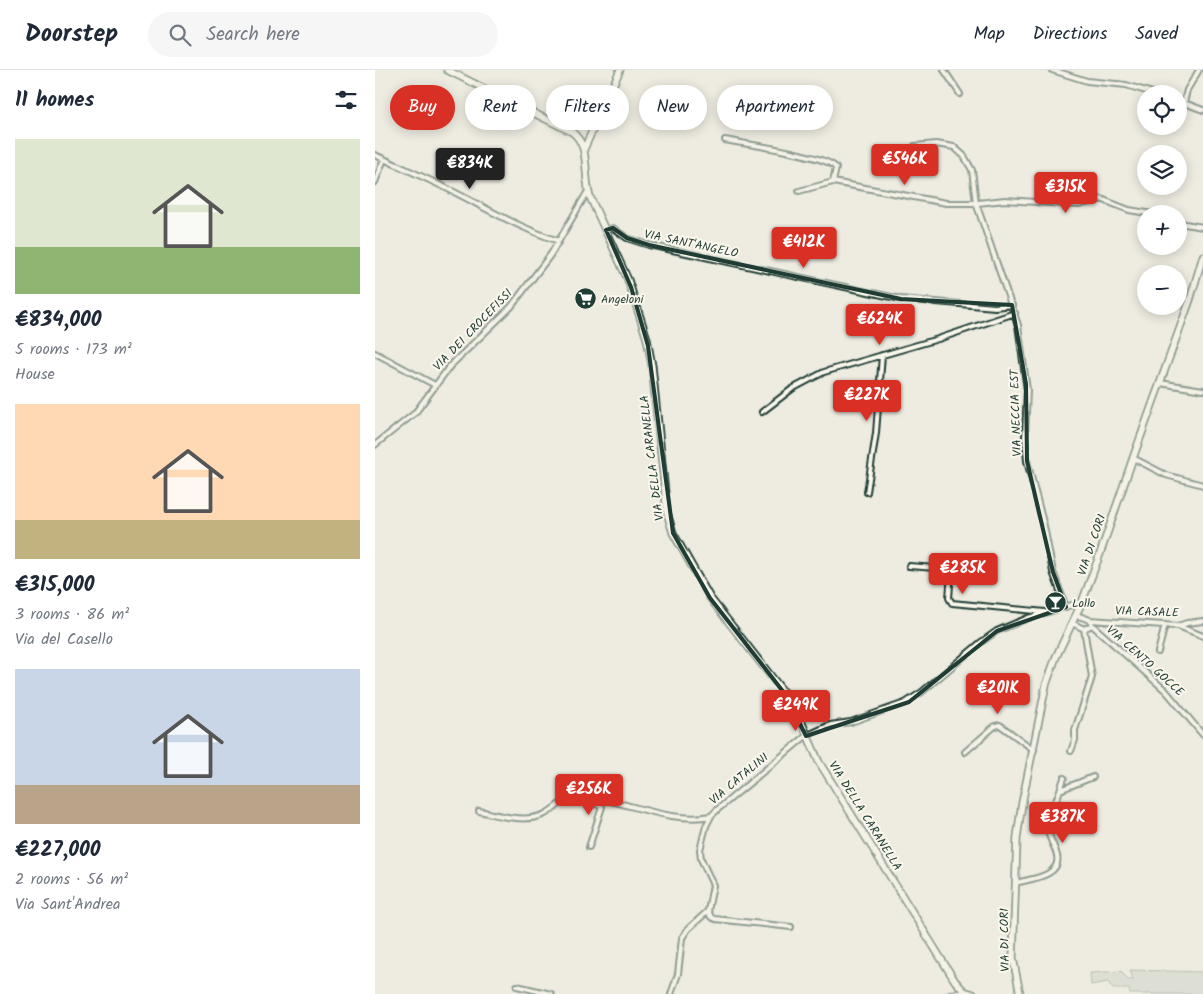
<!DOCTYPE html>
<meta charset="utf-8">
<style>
:root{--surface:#fff;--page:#f6f6f7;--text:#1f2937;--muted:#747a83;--line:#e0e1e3;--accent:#d93025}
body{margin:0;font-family:Kalam,sans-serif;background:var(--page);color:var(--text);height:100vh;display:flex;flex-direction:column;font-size:19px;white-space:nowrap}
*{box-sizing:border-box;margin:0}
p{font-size:16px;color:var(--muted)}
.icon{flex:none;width:28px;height:28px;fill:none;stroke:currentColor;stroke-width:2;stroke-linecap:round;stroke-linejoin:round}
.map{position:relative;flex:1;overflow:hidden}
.side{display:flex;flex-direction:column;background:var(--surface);width:375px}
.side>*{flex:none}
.top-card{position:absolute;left:15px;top:15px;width:475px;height:45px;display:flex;gap:10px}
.tools{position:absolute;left:762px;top:15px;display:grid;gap:10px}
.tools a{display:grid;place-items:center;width:50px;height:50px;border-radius:50%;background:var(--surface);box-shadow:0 2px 12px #0003;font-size:25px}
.price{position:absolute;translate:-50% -42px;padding:0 11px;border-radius:5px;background:var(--accent);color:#fff;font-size:16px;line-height:32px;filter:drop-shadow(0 1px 2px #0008)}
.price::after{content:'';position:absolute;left:50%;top:30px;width:15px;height:11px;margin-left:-8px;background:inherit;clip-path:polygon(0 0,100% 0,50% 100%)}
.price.active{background:#222;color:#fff}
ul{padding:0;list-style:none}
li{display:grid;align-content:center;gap:10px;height:265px;padding:0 15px}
li span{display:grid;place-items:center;height:155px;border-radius:0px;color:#555}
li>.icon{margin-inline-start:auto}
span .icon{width:90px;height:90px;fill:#fffc;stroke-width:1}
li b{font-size:21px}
h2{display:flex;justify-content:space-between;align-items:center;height:60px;padding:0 15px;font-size:21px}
.pill{padding:0 18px;border-radius:22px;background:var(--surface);box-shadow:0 2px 12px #0003;font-size:18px;line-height:45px}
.pill.active{background:var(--accent);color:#fff}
header{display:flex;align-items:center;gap:30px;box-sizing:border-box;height:70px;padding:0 25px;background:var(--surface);border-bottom:1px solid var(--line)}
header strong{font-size:24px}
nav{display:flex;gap:28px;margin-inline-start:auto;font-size:18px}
.search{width:350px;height:45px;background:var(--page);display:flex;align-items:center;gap:12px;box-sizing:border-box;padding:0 18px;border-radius:28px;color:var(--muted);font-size:19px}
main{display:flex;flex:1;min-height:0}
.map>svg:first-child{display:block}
.green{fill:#cbcfc4;stroke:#75867c}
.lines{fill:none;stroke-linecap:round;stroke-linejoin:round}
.street-casing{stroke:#1f3d34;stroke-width:8}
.secondary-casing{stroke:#1f3d34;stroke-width:9}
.street{stroke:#fbf7ec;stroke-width:4}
.secondary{stroke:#fbf7ec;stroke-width:5.5}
.marked{fill:none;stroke:#1f3d34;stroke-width:4;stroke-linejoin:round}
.labels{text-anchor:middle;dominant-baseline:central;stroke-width:4;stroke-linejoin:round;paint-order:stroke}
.street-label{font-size:12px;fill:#1f3d34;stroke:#fbf7ec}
.poi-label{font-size:12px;fill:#1f3d34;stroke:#fbf7ec;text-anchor:start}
</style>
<header>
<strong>Doorstep</strong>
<div class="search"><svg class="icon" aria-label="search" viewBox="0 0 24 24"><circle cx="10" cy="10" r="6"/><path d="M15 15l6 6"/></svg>Search here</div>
<nav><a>Map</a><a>Directions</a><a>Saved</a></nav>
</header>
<main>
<section class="side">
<h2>11 homes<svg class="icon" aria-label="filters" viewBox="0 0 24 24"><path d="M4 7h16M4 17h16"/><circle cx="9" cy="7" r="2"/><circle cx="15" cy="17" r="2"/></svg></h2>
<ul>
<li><span style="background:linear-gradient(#dfe7d0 70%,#8fb573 0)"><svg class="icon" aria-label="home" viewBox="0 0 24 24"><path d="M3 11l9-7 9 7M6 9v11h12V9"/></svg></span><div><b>€834,000</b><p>5 rooms · 173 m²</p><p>House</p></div></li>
<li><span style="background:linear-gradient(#ffd9b3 75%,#c2b280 0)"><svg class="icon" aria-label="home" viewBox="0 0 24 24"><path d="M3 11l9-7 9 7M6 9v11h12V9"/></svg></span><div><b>€315,000</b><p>3 rooms · 86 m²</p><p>Via del Casello</p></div></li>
<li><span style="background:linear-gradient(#c9d6e8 75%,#b9a48a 0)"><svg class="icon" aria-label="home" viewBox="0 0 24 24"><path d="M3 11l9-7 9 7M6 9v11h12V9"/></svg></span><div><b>€227,000</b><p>2 rooms · 56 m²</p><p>Via Sant'Andrea</p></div></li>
</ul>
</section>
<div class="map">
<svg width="828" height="924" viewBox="0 0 828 924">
<rect width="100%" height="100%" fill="#eeece1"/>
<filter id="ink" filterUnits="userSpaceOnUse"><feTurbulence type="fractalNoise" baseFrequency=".02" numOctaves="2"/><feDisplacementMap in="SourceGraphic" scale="10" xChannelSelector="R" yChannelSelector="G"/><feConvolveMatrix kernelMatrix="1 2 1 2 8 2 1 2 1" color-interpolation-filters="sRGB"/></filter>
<g filter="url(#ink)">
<path class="green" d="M755,900L828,902V924H755L754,919H738L733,912L716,915L715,903L746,901L753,910H758Z"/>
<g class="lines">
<defs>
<path id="street" d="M569,0L585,24
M677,0L712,11L751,15L781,24
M804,31L828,40
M809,33L812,20L824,0
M350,70C369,74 453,85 461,98L458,112
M540,76L561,74L579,77L589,86L597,100L601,133L643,255L652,320L650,367L652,391L669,456L678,502L691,537
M0,85C28,98 56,110 83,124C116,141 149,160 184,171
M0,112L9,89
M424,121L458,112L571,133H603L630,130L704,135L726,129L754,140L778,144
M804,151L810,154L828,157
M231,160L238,158L252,168L274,175L526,229L620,237L637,235
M0,283L60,315
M785,313L828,320
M387,342L417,319L449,302L563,269L640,243
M0,375L40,343L75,296L136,237L176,184L213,121
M758,388L791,405L828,415
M492,422L501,363L507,285
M534,496L574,499L576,503L574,528L577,533L670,542
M715,550L803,556L812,553L828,551
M697,553L709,559L717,555L715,550L701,545
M717,555L791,621L828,665
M803,556L828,566
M783,582L790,555
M696,681L700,670V660L717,607L709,559
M590,682L620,656L625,655L659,680
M685,720L689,708
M198,727C207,733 219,731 227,737L214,777
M104,741C123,745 148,753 168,745C180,740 190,726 204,726C213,726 222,728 231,730C264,737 301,753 336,746
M640,813C656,809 690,806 681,782C678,773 672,765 672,755L685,720L718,707
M333,841L336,847L340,849L416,857
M142,916L176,924
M296,924L303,904L307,868L313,859L333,841L338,815L326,789L325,780L331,756L336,746L342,740L431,666L455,655L476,652L530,633L547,622L605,573L622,561L653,548L707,532
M575,924L591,922"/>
<path id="secondary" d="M72,0L197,62C216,76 208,106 215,127L253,210L272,269L277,296L292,443L298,463L335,528L413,628L423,644L444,692L580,911L589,921L598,924
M209,79L245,0
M645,924L638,888L642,768L647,733L671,615L681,587L707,532L725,484L758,388L815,230L828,186"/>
</defs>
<use href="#street" class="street-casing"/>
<use href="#secondary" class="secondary-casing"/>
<use href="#street" class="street"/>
<use href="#secondary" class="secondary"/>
</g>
</g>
<path d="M0 0H828V924H0ZM238,158L252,168L274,175L526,229L637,235L651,314L652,391L678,502L691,537L622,561L534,632L431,666L410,624L335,528L298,463L273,276L256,217L231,160Z" fill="#eeece1" fill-opacity=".55" fill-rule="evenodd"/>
<path class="marked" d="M238,158L252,168L274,175L526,229L637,235L651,314L652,391L678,502L691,537L622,561L534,632L431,666L410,624L335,528L298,463L273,276L256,217L231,160Z"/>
<defs>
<symbol id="supermarket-disc" viewBox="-11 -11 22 22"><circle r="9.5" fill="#1f3d34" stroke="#fbf7ec"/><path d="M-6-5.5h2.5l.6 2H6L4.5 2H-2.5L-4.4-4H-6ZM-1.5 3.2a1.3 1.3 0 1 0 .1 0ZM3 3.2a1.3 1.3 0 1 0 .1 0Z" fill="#fff"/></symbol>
<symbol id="bar-disc" viewBox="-11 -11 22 22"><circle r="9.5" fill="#1f3d34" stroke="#fbf7ec"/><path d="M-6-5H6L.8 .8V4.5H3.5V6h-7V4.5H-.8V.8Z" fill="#fff"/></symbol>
</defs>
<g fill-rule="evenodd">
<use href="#supermarket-disc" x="198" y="216" width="25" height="25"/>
<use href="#bar-disc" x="668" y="520" width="25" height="25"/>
</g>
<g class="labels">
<g class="street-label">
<text transform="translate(316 174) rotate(12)">VIA SANT'ANGELO</text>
<text transform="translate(98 260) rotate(-46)">VIA DEI CROCEFISSI</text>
<text transform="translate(641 343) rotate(-92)">VIA NECCIA EST</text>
<text transform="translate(277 388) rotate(-97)">VIA DELLA CARANELLA</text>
<text transform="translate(717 475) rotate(-71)">VIA DI CORI</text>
<text transform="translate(772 542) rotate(2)">VIA CASALE</text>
<text transform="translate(770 591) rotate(42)">VIA CENTO GOCCE</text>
<text transform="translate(364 709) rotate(-40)">VIA CATALINI</text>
<text transform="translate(490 746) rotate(58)">VIA DELLA CARANELLA</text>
<text transform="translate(630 870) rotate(-91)">VIA DI CORI</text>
</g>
<g class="poi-label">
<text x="226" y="229">Angeloni</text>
<text x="697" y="533">Lollo</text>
</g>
</g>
</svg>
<div class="tools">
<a><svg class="icon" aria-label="locate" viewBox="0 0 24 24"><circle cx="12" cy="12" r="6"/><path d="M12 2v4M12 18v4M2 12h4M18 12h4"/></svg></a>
<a><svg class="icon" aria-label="layers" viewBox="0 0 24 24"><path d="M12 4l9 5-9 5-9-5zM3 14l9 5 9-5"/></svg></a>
<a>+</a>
<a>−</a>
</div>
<b class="price" style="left:530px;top:116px">€546K</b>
<b class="price active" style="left:95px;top:120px">€834K</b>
<b class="price" style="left:691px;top:144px">€315K</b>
<b class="price" style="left:429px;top:199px">€412K</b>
<b class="price" style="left:505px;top:276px">€624K</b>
<b class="price" style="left:492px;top:352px">€227K</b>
<b class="price" style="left:588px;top:525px">€285K</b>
<b class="price" style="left:623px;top:645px">€201K</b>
<b class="price" style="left:421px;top:662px">€249K</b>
<b class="price" style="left:214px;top:746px">€256K</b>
<b class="price" style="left:688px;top:774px">€387K</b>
<div class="top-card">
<a class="pill active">Buy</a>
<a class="pill">Rent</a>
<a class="pill">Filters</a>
<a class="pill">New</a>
<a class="pill">Apartment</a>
</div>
</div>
</main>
